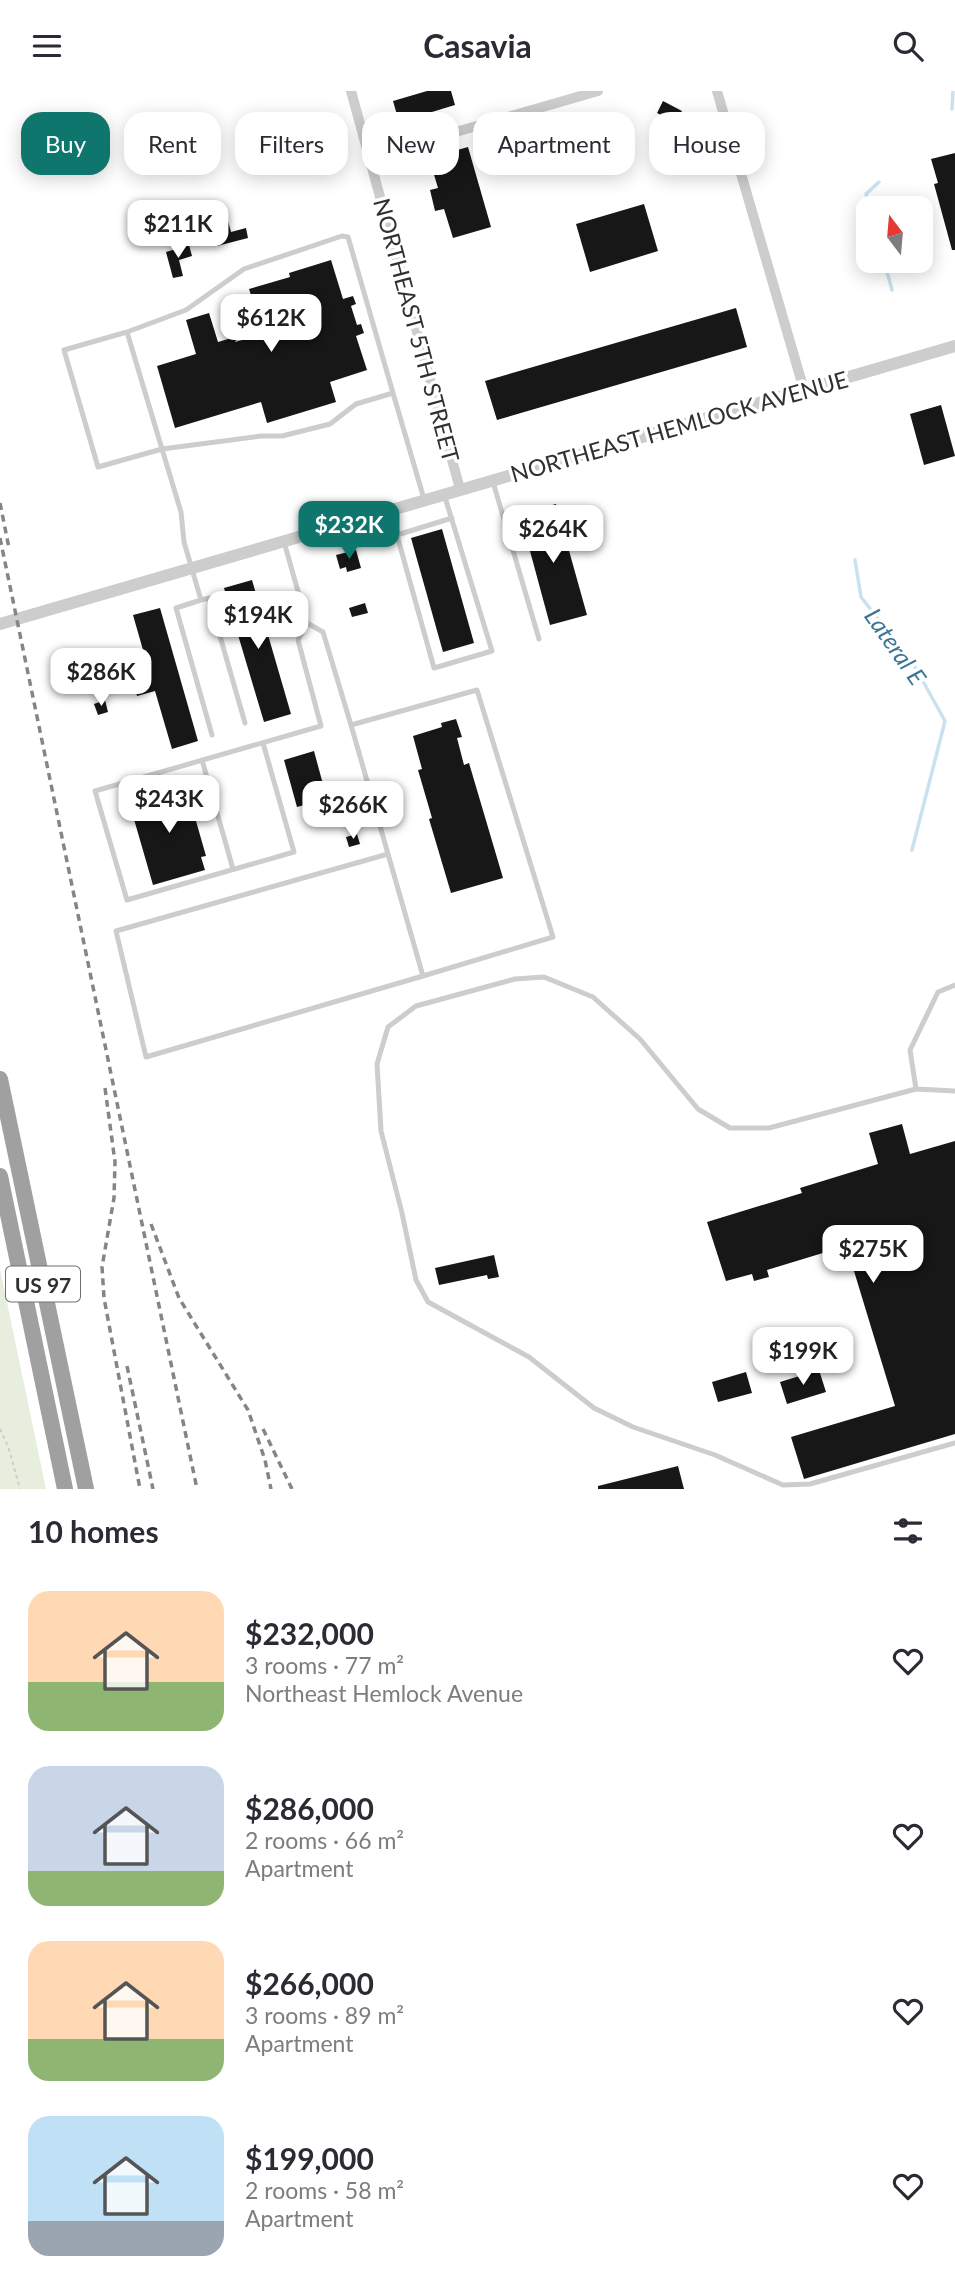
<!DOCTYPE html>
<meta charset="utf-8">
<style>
:root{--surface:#fff;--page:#f7f7f7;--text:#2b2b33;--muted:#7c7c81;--accent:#0f766e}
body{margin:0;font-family:Lato,sans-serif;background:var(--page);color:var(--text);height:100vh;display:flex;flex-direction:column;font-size:26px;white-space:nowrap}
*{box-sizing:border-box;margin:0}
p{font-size:23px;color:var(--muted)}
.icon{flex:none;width:38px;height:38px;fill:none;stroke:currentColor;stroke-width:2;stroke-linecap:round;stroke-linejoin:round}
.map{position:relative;height:1398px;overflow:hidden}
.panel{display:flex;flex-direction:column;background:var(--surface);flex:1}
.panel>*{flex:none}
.top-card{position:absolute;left:21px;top:21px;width:914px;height:63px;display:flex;gap:14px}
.needle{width:46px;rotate:344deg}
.fabs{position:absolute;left:856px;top:105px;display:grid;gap:14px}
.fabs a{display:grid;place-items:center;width:77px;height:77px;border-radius:14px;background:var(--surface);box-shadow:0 4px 18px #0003;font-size:35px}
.price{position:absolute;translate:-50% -60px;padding:0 16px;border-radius:14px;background:#fff;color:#222;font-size:23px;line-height:46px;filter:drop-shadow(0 2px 4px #0008)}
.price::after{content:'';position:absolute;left:50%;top:42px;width:21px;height:16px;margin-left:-10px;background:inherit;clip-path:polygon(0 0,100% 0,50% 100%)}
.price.active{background:var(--accent);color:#fff}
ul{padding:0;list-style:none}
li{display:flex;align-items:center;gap:21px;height:175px;padding:0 28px}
li span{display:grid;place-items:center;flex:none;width:196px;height:140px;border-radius:21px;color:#555}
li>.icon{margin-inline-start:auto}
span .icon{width:84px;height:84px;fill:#fffc;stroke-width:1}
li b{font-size:30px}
h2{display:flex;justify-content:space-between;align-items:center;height:84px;padding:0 28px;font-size:30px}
.tag{padding:0 24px;border-radius:21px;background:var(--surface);box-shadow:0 4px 18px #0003;font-size:24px;line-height:63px}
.tag.active{background:var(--accent);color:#fff}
header{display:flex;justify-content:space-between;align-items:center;height:91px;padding:0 28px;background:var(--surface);font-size:32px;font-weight:700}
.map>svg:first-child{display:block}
.green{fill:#e7eede}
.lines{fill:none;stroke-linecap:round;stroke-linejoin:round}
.stream{stroke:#cae1ee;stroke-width:3.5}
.building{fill:#171717}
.path{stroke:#cdcdcd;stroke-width:2;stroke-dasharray:3.5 3.5;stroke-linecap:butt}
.service{stroke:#cdcdcd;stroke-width:5}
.minor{stroke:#cdcdcd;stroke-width:10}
.tertiary{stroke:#cdcdcd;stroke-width:12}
.trunk{stroke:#a0a0a0;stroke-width:16}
.rail{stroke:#858585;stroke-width:3.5;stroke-dasharray:7 5;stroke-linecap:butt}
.labels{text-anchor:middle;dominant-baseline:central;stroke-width:7;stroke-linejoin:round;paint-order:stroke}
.shield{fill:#fff;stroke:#6e6e6e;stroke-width:2}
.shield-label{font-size:21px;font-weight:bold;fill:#303030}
.street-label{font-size:23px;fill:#303030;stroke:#fff}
.water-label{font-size:24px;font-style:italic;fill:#3b7696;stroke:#fff}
</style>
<header><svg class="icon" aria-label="menu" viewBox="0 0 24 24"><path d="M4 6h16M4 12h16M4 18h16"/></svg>Casavia<svg class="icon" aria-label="search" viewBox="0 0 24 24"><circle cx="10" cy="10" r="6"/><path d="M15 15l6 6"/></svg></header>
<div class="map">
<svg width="955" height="1398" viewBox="0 0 955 1398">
<rect width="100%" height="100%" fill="#fff"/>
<path class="green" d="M0,1178L46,1398H0Z"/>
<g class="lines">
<path class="stream" d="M952,18L953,0
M870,117L866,103L879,91
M884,170L892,199
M855,469L861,506L914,574L945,630L912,759"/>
</g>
<path class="building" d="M427,0H451L455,14L399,31L393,10Z
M663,10L682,20L676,32L657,22Z
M468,56L491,136L453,147L444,118L435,120L430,99L438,97L429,67Z
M955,62V159H952L934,93L938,92L931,68Z
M644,113L658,160L590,181L576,133Z
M228,130L231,141L246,137L248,147L217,155L212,135Z
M189,154L192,165L179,169L183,185L173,187L166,161Z
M331,169L343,208L353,205L356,213L351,215L357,234L361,233L364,242L356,245L367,279L330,291L336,311L267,332L261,311L175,337L157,275L196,263L186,229L209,222L218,251L238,245L235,251L264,243L249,198L290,186L289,182Z
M736,217L747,256L497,329L485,290Z
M941,314L955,365L924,374L910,323Z
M556,413L587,524L550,534L520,423Z
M442,438L474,552L443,561L411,447Z
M356,459L361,477L347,481L346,476L340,478L336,464Z
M252,489L291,623L264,631L224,497Z
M365,512L368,522L352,526L349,517Z
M160,517L198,650L172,658L155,600L137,605L133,589L121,592L116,575L97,581L99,586L78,592L71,571L82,568L84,572L124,558L126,564L143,559L133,524Z
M105,609L108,621L98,624L94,613Z
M456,628L462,646L457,647L464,674L469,672L503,787L451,802L429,728L432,727L418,679L422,678L413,645L442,636L441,632Z
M314,660L327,708L297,716L284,669Z
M186,695L206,765L201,766L205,779L153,794L129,711Z
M357,743L360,753L349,756L346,746Z
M902,1033L910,1063L955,1050V1343L804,1388L791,1346L895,1315L847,1157L836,1160V1158L767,1179L769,1186L754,1190L752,1183L726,1190L707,1131L802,1102L800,1097L878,1073L869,1042Z
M494,1164L499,1186L488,1188L487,1184L439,1194L435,1177Z
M819,1279L826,1301L787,1313L780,1291Z
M746,1281L752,1302L718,1311L712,1291Z
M678,1375L684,1398H598V1395Z"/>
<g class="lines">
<path class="path" d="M0,1338L8,1355L20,1398"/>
<path class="service" d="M127,241L64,259L98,376L162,358L127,241L186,219L244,178L342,145L348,146L393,302
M493,391L539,548
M390,419L434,577L492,560L444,403
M397,444L452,427
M284,451L307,532L323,541L351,634L477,599L553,846L423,885L351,634
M201,509L176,517L212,644
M245,632L209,507L201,509L184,451L181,421L162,358L261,345H282L330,333L356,313L393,302L424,408
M263,652L294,761L127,809L95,700L321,635L298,549L307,532
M202,669L233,778
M388,763L116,840L146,966L423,885
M916,998L910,959L938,901L955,894
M955,1000L916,998L769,1037H730L698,1018L640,948L593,906L544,886L515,888L416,915L388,936L377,973L381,1040L402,1122L416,1189L428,1211L529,1266L594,1317L633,1336L715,1364L783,1394L810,1393L955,1352"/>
<path class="minor" d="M351,0L460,398
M717,0L804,299
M369,66L598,0"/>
<path class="tertiary" d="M0,533L955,255"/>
<path class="trunk" d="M0,988L86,1398
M0,1085L65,1398"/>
<path class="rail" d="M0,412L9,457
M0,447L197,1398
M105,997L115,1071L114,1107L102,1176L104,1207L140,1398
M151,1133L179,1207L248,1319L265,1369L271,1398
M127,1275L153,1398
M263,1338L292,1398"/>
</g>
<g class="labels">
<rect class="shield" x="6" y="1175.5" width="74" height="35" rx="5"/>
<g class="shield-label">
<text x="43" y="1193">US 97</text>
</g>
<g class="street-label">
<text transform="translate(417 239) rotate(75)">NORTHEAST 5TH STREET</text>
<text transform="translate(679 335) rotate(-16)">NORTHEAST HEMLOCK AVENUE</text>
</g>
<g class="water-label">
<text transform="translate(896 555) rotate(55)">Lateral E</text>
</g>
</g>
</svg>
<div class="fabs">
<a><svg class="needle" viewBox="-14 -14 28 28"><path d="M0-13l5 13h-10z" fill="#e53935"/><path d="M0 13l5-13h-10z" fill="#7c7c81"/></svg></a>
</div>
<b class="price" style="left:178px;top:169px">$211K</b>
<b class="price" style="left:271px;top:263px">$612K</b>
<b class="price active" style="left:349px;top:470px">$232K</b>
<b class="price" style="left:553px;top:474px">$264K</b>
<b class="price" style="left:258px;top:560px">$194K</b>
<b class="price" style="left:101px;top:617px">$286K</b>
<b class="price" style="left:169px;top:744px">$243K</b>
<b class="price" style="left:353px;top:750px">$266K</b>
<b class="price" style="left:873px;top:1194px">$275K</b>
<b class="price" style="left:803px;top:1296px">$199K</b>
<div class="top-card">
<a class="tag active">Buy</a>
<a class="tag">Rent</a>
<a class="tag">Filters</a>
<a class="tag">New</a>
<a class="tag">Apartment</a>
<a class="tag">House</a>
</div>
</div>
<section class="panel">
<h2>10 homes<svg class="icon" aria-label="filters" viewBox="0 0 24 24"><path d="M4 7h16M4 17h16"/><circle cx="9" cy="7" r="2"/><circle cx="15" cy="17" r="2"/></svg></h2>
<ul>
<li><span style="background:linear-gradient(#ffd9b3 65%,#8fb573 0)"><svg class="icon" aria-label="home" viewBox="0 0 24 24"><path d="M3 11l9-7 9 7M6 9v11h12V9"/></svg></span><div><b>$232,000</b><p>3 rooms · 77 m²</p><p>Northeast Hemlock Avenue</p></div><svg class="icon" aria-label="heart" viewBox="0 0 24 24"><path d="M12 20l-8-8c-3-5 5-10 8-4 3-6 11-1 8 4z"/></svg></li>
<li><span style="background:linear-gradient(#c9d6e8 75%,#8fb573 0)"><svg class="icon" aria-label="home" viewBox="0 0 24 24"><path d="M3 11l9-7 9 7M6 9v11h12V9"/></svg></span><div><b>$286,000</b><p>2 rooms · 66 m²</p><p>Apartment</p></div><svg class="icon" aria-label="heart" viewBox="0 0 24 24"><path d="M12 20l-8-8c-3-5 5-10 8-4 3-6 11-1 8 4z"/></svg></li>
<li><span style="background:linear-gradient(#ffd9b3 70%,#8fb573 0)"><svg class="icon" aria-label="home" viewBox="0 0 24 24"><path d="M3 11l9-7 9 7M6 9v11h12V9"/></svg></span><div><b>$266,000</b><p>3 rooms · 89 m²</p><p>Apartment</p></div><svg class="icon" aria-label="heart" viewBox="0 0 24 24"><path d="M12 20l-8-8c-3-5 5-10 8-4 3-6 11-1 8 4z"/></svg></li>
<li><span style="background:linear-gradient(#bfe0f5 75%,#9aa5b1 0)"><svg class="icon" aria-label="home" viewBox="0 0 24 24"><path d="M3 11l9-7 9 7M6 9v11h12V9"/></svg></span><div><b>$199,000</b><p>2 rooms · 58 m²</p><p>Apartment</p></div><svg class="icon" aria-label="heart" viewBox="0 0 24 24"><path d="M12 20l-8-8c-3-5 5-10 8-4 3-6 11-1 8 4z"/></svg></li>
</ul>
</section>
